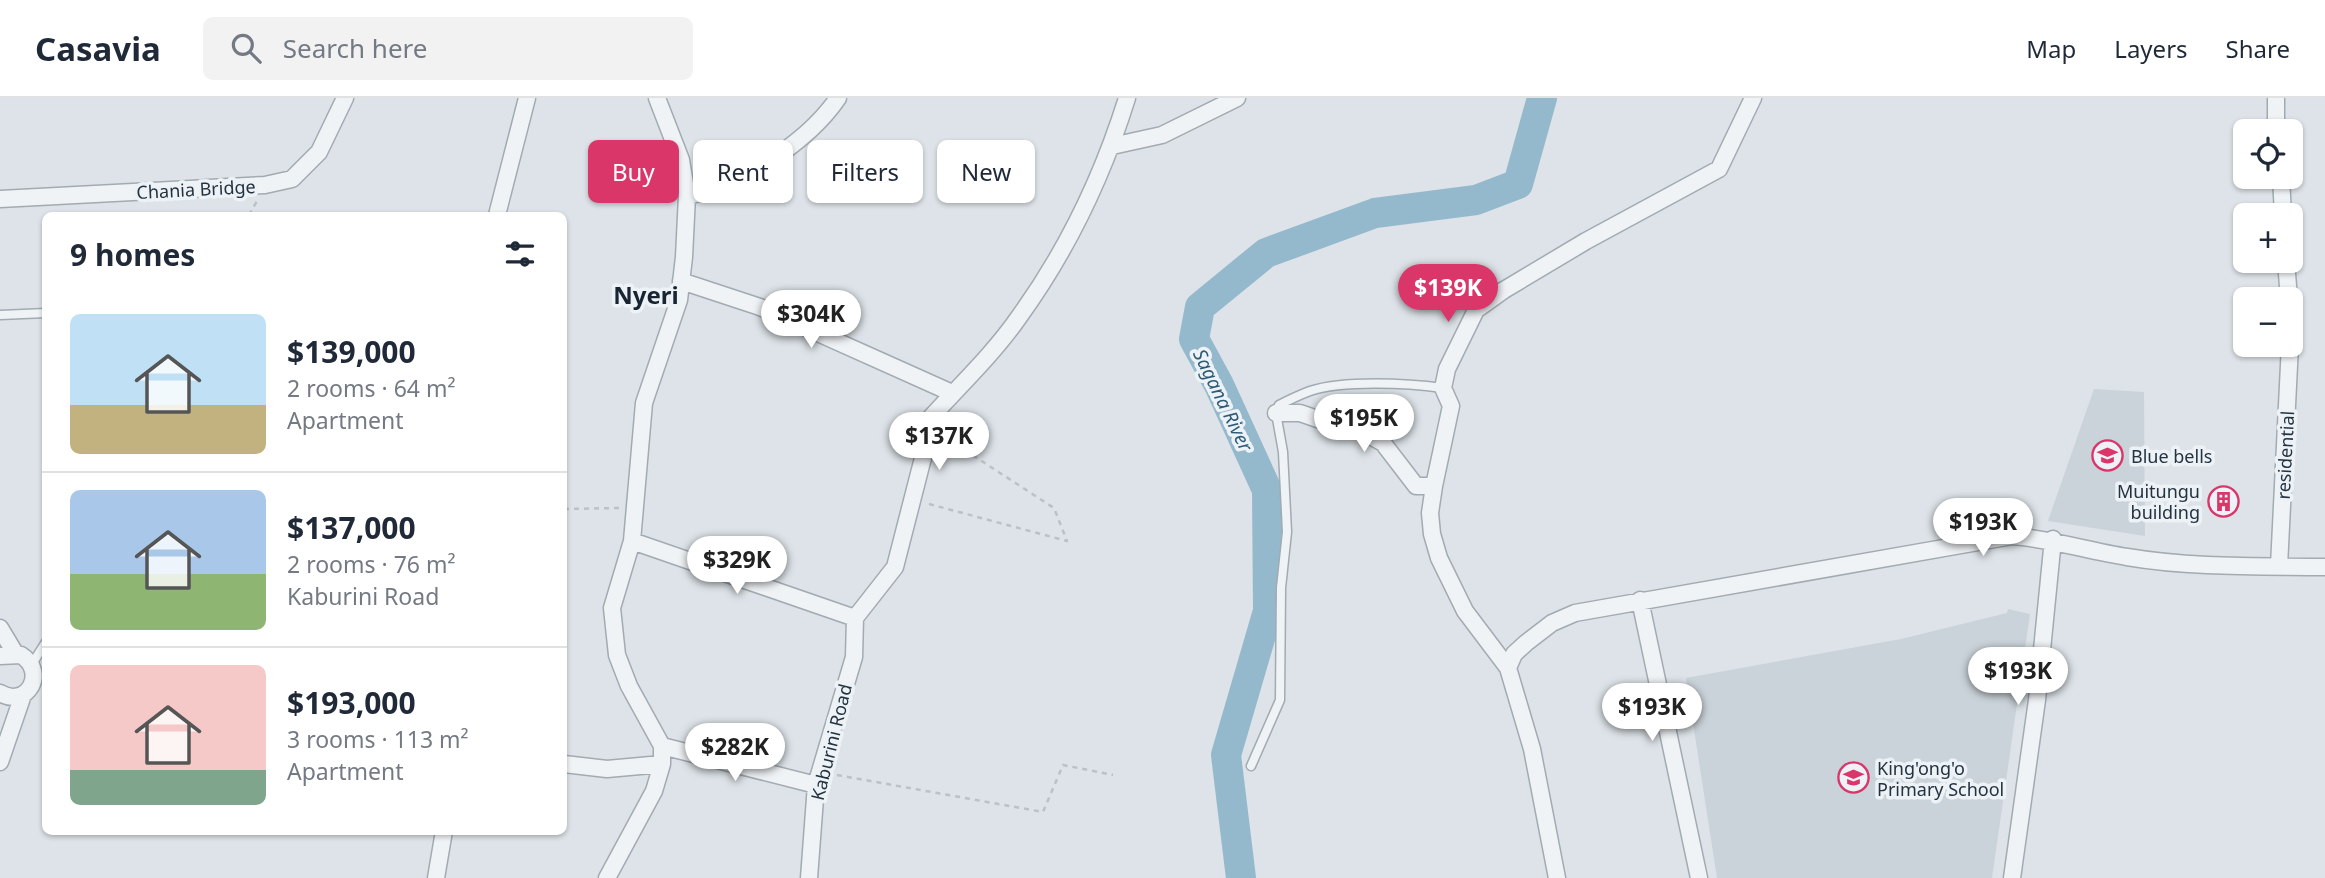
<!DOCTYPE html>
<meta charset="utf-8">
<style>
:root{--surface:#fff;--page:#f2f2f3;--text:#1f2937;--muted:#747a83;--line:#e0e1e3;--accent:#da366a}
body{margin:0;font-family:"Noto Sans",sans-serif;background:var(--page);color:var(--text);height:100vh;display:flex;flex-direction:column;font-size:26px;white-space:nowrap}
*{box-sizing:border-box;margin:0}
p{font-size:23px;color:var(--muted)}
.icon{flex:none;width:38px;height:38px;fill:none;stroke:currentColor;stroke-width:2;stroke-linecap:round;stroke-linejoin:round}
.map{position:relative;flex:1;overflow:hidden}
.details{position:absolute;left:42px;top:114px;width:525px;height:623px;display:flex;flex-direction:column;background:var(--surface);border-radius:10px;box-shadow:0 2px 5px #0004}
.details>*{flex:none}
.hud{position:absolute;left:588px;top:42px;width:665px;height:63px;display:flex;gap:14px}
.buttons{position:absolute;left:2233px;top:21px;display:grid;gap:14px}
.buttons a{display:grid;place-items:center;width:70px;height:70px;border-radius:10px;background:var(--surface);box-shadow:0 2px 5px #0004;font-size:35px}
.price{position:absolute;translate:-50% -60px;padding:0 16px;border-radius:24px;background:#fff;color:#222;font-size:23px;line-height:46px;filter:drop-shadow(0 2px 4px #0008)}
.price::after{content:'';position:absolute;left:50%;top:42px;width:21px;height:16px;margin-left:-10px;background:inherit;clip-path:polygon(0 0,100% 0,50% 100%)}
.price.selected{background:var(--accent);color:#fff}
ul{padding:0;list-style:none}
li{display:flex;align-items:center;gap:21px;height:175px;padding:0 28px}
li+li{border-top:2px solid var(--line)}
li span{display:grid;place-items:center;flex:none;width:196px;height:140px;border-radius:10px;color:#555}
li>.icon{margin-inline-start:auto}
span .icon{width:84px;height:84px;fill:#fffc;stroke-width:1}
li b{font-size:30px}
h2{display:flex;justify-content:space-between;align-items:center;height:84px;padding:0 28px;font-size:30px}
.pill{padding:0 24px;border-radius:10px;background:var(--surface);box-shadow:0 2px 5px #0004;font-size:24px;line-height:63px}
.pill.selected{background:var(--accent);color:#fff}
header{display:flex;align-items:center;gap:42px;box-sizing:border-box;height:98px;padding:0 35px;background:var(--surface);border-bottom:2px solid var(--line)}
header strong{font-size:33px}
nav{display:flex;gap:38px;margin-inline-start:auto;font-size:24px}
.search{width:490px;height:63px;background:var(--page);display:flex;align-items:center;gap:18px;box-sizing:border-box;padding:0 24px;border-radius:10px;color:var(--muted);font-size:26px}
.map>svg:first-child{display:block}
.built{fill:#cbd3da}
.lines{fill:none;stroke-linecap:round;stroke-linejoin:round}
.river{stroke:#94b9cc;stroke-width:30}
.service-casing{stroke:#a2abb2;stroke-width:11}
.minor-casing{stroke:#a2abb2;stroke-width:19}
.path{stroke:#bbc1c7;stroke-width:2.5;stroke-dasharray:5 5;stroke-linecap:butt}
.service{stroke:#f0f3f6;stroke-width:8}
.minor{stroke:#f0f3f6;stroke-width:16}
.labels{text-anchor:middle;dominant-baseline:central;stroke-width:7;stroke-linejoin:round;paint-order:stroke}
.street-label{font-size:18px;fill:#253340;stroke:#ecf2f6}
.poi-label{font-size:18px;fill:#253340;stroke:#ecf2f6;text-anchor:start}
.water-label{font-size:19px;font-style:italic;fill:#2c5a77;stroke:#ecf2f6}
.district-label{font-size:24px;font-weight:bold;fill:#182431;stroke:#ecf2f6}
</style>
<header>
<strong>Casavia</strong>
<div class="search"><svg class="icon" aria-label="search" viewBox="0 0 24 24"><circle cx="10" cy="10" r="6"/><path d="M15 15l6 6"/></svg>Search here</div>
<nav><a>Map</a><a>Layers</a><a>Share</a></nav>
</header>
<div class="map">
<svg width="2325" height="780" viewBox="0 0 2325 780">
<rect width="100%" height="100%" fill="#dde3e8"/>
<path class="built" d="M2094,291L2144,294L2145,438L2048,423Z
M2008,511L2030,516L1992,780H1717L1686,580L1901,541L2007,515Z"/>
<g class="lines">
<path class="river" d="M1241,780L1226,657L1268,513L1267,392L1219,287L1194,241L1200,209L1266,155L1375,115L1476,102L1518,86L1542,0"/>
<defs>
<path id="service" d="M0,217L46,215
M32,566L46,544
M1251,668L1280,602L1281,490L1287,434L1283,354L1276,315L1279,307C1289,302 1299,297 1310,293C1343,282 1407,285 1443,290"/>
<path id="minor" d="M2276,33V0
M1112,48L1162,37L1237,0
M2281,79L2283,117
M687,98C741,87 807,45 838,0
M0,101L265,87L292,81L319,54L345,0
M497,117L527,0
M2286,163L2289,201
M681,183L760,209L952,295
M1276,315H1300L1329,325L1344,323L1383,345L1416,388H1434
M632,443L855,520
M2279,468L2290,247
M1640,502L1699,780
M0,530L15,555
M0,558L21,557C48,574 27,611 0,595
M1508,570L1465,513L1439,460L1432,436L1430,415L1434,388L1451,308L1443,290L1447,271L1476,212L1504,192L1586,143L1719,71L1753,0
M662,648L816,687
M0,664L23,597
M564,666L607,671L662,666
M436,780L444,733
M607,780L654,693L662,666V648L629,588L617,557L612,510L632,443L644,305L679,202L684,159L687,98L681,62L657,0
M809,780L816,687L854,559L855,520L895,469L924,356V327C955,292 992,258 1019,219C1066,154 1103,77 1127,0
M1557,780L1532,651L1508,570L1514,556L1526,545L1552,525L1575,515L2012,438C2052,441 2088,453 2127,459C2192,470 2259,468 2325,469
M2012,780L2037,602L2053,441"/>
</defs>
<use href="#service" class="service-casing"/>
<use href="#minor" class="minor-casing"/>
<path class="path" d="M249,117L257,103
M929,406L1067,443L1054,410L940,336
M564,411L619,410
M837,677L1043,714L1063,667L1113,677"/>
<use href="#service" class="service"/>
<use href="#minor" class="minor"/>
</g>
<defs>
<symbol id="school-ring" viewBox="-11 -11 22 22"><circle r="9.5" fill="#ecf2f6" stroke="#da366a" stroke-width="1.5"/><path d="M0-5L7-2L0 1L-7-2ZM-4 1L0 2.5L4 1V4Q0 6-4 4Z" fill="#da366a"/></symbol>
<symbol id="building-ring" viewBox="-11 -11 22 22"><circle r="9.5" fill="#ecf2f6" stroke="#da366a" stroke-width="1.5"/><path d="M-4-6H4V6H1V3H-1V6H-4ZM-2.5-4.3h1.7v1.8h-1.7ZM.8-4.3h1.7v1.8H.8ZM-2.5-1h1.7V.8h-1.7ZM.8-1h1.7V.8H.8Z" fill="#da366a"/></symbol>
</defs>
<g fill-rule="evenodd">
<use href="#school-ring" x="2090" y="340" width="35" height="35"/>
<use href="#building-ring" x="2206" y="386" width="35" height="35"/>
<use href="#school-ring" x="1836" y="662" width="35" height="35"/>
</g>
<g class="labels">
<g class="street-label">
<text transform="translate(196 91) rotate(-3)">Chania Bridge</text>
<text transform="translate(2285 357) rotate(-87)">residential</text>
<text transform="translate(831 644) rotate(-76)">Kaburini Road</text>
</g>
<g class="poi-label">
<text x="2131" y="358">Blue bells</text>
<text x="2200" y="393" text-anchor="end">Muitungu<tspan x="2200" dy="21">building</tspan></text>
<text x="1877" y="670">King'ong'o<tspan x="1877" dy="21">Primary School</tspan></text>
</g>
<g class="water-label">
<text transform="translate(1223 302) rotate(64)">Sagana River</text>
</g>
<g class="district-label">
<text x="646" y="196">Nyeri</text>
</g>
</g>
</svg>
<div class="buttons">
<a><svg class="icon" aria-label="locate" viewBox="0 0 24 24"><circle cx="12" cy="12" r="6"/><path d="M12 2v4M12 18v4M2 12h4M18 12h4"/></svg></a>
<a>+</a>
<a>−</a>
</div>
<b class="price selected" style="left:1448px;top:226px">$139K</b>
<b class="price" style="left:811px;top:252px">$304K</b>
<b class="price" style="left:1364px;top:356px">$195K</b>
<b class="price" style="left:939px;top:374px">$137K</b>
<b class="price" style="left:1983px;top:460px">$193K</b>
<b class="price" style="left:737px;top:498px">$329K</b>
<b class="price" style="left:2018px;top:609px">$193K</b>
<b class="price" style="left:1652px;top:645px">$193K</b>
<b class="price" style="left:735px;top:685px">$282K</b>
<div class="hud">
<a class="pill selected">Buy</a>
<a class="pill">Rent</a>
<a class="pill">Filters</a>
<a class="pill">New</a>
</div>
<section class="details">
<h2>9 homes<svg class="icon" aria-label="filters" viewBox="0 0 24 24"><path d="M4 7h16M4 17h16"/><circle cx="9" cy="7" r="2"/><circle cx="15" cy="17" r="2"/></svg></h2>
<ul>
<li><span style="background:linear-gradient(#bfe0f5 65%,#c2b280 0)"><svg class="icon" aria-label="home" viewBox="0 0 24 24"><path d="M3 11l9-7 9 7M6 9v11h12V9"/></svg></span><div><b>$139,000</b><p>2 rooms · 64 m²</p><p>Apartment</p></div></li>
<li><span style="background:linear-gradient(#a9c7e8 60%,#8fb573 0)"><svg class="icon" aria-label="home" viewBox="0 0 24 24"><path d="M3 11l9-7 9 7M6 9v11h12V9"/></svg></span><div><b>$137,000</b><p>2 rooms · 76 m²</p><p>Kaburini Road</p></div></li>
<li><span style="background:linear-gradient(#f6c9c9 75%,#7fa58c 0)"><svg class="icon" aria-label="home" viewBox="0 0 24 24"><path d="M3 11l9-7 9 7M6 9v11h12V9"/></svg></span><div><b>$193,000</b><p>3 rooms · 113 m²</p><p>Apartment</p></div></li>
</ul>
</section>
</div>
